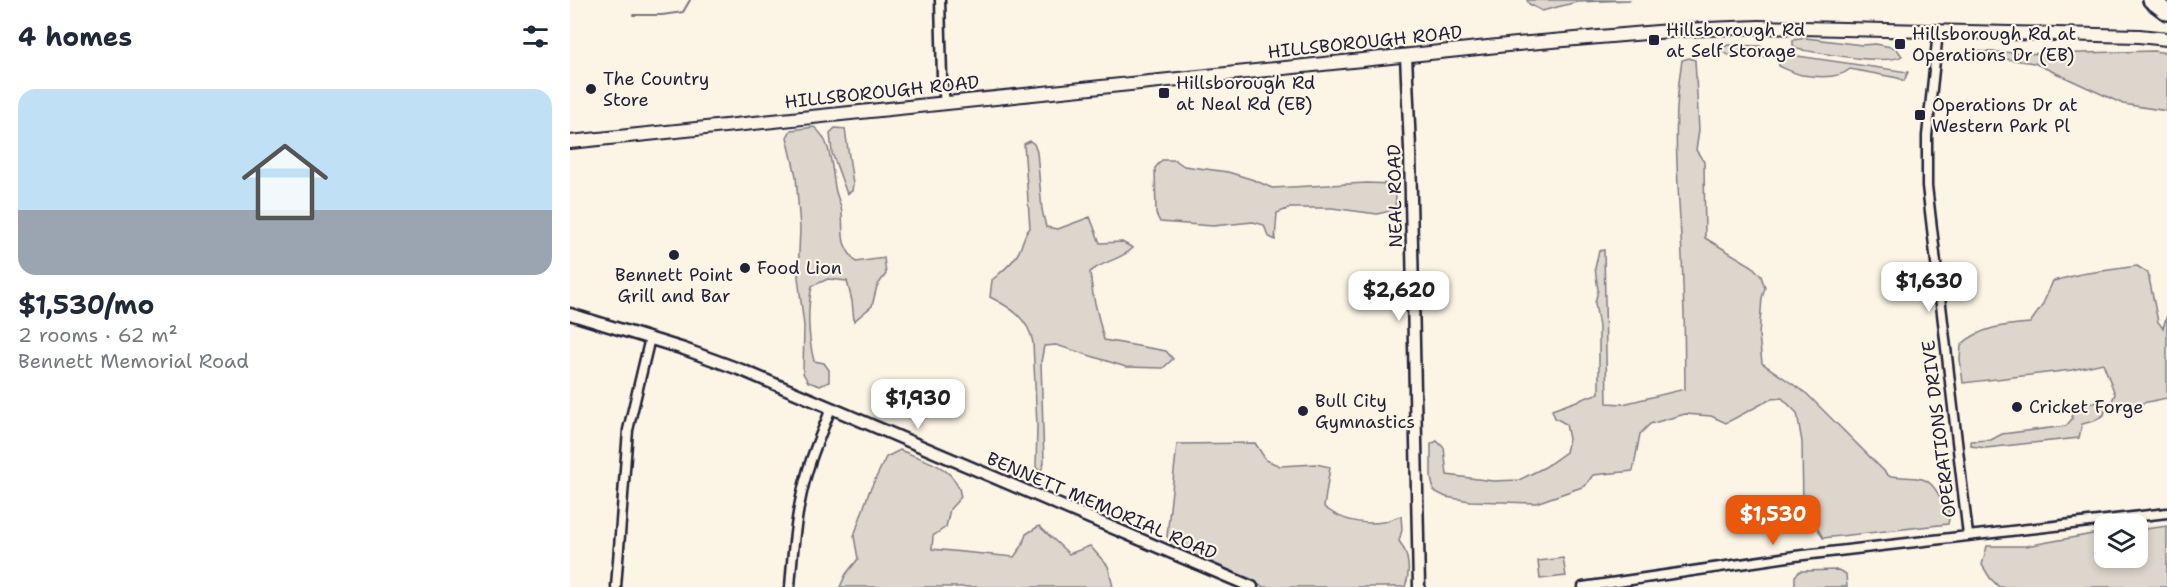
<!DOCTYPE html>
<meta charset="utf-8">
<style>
:root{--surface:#fff;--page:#f2f2f3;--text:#1f2937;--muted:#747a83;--accent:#ea580c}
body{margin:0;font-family:"Shantell Sans",sans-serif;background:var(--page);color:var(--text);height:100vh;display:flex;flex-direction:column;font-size:22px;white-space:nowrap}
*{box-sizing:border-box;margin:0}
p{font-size:20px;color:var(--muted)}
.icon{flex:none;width:33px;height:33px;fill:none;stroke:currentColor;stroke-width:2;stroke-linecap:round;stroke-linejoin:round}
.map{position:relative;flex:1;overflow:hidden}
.sheet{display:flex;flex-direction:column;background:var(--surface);width:570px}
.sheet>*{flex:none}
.fabs{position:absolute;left:1524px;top:514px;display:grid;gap:12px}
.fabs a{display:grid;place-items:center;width:54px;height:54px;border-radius:12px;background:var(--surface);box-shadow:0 3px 9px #0003;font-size:30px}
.price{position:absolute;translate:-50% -51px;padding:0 14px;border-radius:12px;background:#fff;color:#222;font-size:20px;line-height:39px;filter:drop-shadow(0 2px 3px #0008)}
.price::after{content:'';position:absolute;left:50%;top:36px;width:18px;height:14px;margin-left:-9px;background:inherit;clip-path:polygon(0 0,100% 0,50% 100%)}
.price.current{background:var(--accent);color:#fff}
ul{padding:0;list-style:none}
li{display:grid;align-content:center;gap:12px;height:318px;padding:0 18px}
li span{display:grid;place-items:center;height:186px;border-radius:18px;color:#555}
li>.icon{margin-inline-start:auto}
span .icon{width:108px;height:108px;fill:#fffc;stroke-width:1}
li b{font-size:26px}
h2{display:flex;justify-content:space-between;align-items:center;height:72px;padding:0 18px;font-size:26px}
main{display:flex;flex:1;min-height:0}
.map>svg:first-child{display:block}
.green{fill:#dcd6cc;stroke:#7f7c84;stroke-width:1.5}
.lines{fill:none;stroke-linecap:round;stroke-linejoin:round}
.stream{stroke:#78757e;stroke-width:2}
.minor-casing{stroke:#22223b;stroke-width:13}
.tertiary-casing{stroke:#22223b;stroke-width:15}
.primary-casing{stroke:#22223b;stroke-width:16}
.motorway-casing{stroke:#22223b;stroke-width:20}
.minor{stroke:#fcf5e5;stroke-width:8}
.tertiary{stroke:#fcf5e5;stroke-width:10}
.primary{stroke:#fcf5e5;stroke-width:12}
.motorway{stroke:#fcf5e5;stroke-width:15}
.poi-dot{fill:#22223b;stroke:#fcf5e5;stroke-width:2}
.labels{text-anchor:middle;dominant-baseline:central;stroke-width:4.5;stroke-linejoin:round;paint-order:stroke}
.poi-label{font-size:18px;fill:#22223b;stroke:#fcf5e5;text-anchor:start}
.street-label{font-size:18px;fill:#22223b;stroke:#fcf5e5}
</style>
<main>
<section class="sheet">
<h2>4 homes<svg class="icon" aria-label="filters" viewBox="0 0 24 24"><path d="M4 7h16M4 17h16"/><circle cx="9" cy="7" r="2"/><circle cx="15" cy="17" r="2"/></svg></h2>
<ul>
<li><span style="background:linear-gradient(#bfe0f5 65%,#9aa5b1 0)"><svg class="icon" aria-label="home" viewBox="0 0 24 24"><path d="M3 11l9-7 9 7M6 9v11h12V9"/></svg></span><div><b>$1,530/mo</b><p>2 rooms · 62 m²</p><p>Bennett Memorial Road</p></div></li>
</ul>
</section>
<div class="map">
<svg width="1597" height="587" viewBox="0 0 1597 587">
<rect width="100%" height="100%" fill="#fcf5e5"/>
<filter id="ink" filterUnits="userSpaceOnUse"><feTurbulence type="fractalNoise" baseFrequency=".0167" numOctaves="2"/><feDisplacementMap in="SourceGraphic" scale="12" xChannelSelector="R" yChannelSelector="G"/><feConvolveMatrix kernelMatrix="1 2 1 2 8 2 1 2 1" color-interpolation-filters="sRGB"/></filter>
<g filter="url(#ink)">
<path class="green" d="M957,0H1061L1007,2L972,11L959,4Z
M1236,38L1292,45L1306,44L1326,48L1332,56C1317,66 1246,52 1226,49L1223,45V40Z
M1158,45L1192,46L1198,49L1199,55C1189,61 1162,59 1153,52L1154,47Z
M1400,51L1477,54L1583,51L1597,53V111L1553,104L1464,63L1402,54Z
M1207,53L1338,72L1334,81L1328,78L1280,69C1269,79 1245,77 1232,75C1224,73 1216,69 1209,66Z
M1119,58L1125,60L1129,130L1126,150L1134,162L1135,238L1182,266L1191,276L1195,288L1192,298L1189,335L1192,363L1237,394L1319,476C1364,479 1357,475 1380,514L1378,524L1253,538L1242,519L1233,509L1232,442L1227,413L1212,398L1201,399L1156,423L1141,416L1115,414L1080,424L1070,434L1063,471L1023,475L1015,486L966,503L900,501L876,497L864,491L861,478V444L867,441L874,448L877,475L923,481L949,480L975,467L996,452L999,439L996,424L985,418L982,410L1029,393V327L1025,303L1028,290L1025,268L1029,251L1034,250L1037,403L1053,404L1115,389C1115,345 1114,300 1112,256C1109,191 1101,125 1112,60Z
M244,127C263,141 261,171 266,192C268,199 272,207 272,214C274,237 269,242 286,262L314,258L316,274L307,286L302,306L284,321L282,301L277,281L258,279L242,286C237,309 238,338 244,361L254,363L259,370V382L250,386L238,382L233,373L234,326L228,277L230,228L226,176L217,137L221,130Z
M265,128L275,129L283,184L282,191L277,194L262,153L260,133Z
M460,141L464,144L467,152L472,210L476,227L488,229L520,217L530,243L552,242L563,248C551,260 533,261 520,272L523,295L534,340L596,351L603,359L593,368L556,367L486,345L474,346L471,362L474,463L471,471L466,468L467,426L463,343C459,319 440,307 420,297L422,280C431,272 441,265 447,255C453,247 452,236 460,228L454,144Z
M592,160H605L614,166L658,172L684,180L702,188L797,183L824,184L826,196L825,210L807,214L762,208H720L707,213L705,240L698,236L694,225L683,222L643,226L590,222L586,214L585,168Z
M1567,266L1578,273L1588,322L1593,328L1597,315V398L1535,411L1534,415L1524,421L1512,424L1509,438L1416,448L1401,446V441L1421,440L1432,434L1496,426L1502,419L1501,405L1542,401L1545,394L1533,363L1502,370L1393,383L1390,359L1391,345C1410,327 1435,325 1460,323L1472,306L1483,281L1511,274Z
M685,443L696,460L710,466L746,464L760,467L754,507C771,520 792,525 813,522C819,522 824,517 831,516L832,530L829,541C839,554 841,572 835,587H694L623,559L602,546L597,536L607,444Z
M330,450C355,461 387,466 391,497L380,509L376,527L363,536L362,549L444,557L452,546L456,534L469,526L499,554L520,546L538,566L543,587H270L276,574L288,559L284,536L299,492L316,457Z
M1597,526V587H1429L1420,578L1412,565L1417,546H1456L1534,532V558H1568V530Z
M993,558L996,576L970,579L968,561Z
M1268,570L1276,574L1277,587H1225V576L1230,571Z"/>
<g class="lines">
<path class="stream" d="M63,15H92L113,12L120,0"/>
<defs>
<path id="minor" d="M370,0L372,78L375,103
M1368,32L1357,136V186L1398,535
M46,587L58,430L80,338
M220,587C223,548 226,511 237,473C243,451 253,430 261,408
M1013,587L1225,556L1597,513"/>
<path id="tertiary" d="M836,55L840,149L849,587
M0,314L114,349L174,371L682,587"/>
<path id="primary" d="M0,142L947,44L1111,30L1189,27L1569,36L1597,39"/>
<path id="motorway" d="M1581,0L1597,12"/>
</defs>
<use href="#minor" class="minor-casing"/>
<use href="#tertiary" class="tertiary-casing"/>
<use href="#primary" class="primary-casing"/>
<use href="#motorway" class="motorway-casing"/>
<use href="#minor" class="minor"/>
<use href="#tertiary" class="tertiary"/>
<use href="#primary" class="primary"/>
<use href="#motorway" class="motorway"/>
</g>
</g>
<g class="poi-dot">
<rect x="1078" y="34" width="12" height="12" rx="3"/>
<rect x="1324" y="38" width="12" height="12" rx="3"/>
<circle cx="21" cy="89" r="6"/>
<rect x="588" y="87" width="12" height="12" rx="3"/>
<rect x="1344" y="109" width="12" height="12" rx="3"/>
<circle cx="104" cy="255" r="6"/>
<circle cx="175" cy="268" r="6"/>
<circle cx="1447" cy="407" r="6"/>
<circle cx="733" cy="411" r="6"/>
</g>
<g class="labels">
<g class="poi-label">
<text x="1096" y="30">Hillsborough Rd<tspan x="1096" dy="21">at Self Storage</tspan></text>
<text x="1342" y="34">Hillsborough Rd at<tspan x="1342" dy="21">Operations Dr (EB)</tspan></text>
<text x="33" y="79">The Country<tspan x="33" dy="21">Store</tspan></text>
<text x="606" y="83">Hillsborough Rd<tspan x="606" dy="21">at Neal Rd (EB)</tspan></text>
<text x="1362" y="105">Operations Dr at<tspan x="1362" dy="21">Western Park Pl</tspan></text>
<text x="187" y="268">Food Lion</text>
<text x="104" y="275" text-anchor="middle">Bennett Point<tspan x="104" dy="21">Grill and Bar</tspan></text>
<text x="745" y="401">Bull City<tspan x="745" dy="21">Gymnastics</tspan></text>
<text x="1459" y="407">Cricket Forge</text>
</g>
<g class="street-label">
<text transform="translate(795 42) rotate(-6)">HILLSBOROUGH ROAD</text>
<text transform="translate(312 92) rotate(-6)">HILLSBOROUGH ROAD</text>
<text transform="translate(825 196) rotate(-91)">NEAL ROAD</text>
<text transform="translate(1369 429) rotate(-97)">OPERATIONS DRIVE</text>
<text transform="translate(532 506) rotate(23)">BENNETT MEMORIAL ROAD</text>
</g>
</g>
</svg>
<div class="fabs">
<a><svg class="icon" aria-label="layers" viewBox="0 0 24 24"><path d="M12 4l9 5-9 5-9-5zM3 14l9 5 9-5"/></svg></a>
</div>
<b class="price" style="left:1359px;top:313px">$1,630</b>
<b class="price" style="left:829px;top:322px">$2,620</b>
<b class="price" style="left:348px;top:430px">$1,930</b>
<b class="price current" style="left:1203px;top:546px">$1,530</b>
</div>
</main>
